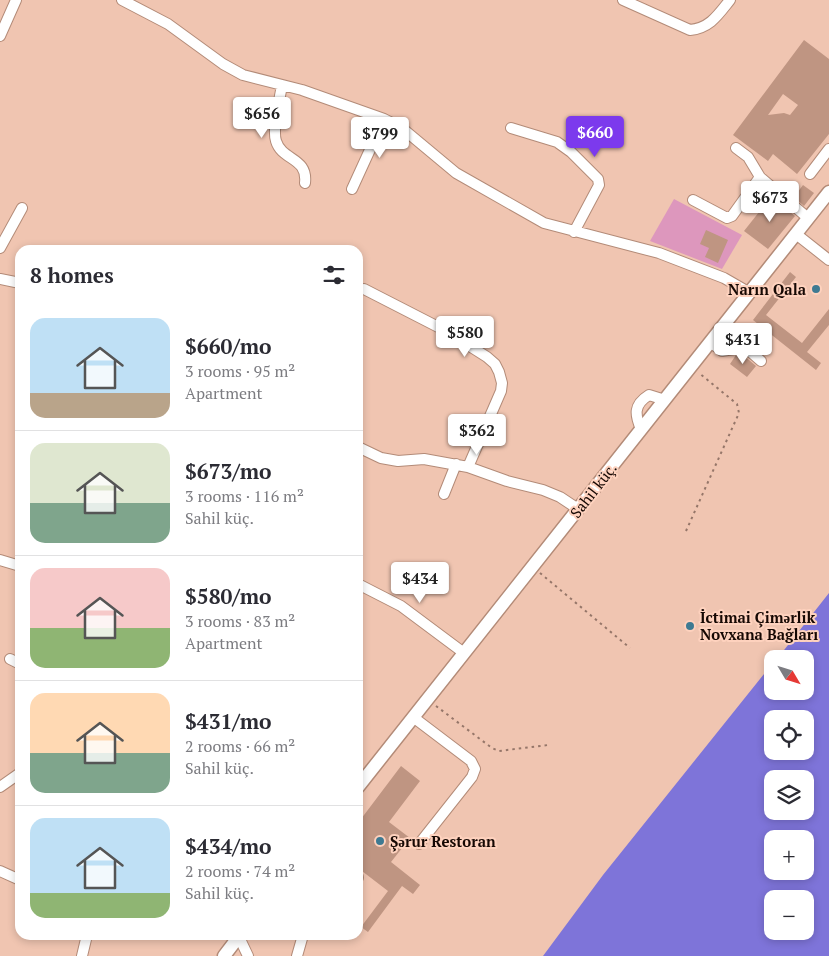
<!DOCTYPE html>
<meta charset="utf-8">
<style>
:root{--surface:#fff;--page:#f2f2f3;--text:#2b2b33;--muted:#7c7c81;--line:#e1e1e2;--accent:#7c3aed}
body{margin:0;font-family:"PT Serif",serif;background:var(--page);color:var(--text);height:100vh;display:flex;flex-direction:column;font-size:19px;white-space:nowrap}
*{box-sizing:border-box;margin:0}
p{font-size:16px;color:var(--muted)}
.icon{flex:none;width:28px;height:28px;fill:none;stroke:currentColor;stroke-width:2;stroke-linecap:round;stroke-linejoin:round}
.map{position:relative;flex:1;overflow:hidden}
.panel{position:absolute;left:15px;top:245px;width:348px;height:695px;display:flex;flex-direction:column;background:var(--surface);border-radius:15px;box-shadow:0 2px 8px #0003}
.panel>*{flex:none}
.needle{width:32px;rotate:128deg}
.tools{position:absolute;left:764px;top:650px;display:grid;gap:10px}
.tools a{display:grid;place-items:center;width:50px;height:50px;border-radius:10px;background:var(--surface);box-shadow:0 2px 8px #0003;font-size:25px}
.price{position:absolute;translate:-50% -42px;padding:0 11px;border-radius:5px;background:#fff;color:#222;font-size:16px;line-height:32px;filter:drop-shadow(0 1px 2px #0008)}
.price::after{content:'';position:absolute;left:50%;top:30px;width:15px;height:11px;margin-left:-8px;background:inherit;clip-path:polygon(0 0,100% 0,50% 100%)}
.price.current{background:var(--accent);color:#fff}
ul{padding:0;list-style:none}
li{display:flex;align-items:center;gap:15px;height:125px;padding:0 15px}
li+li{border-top:1px solid var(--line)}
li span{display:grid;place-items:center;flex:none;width:140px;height:100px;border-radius:15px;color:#555}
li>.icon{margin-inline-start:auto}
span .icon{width:60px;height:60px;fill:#fffc;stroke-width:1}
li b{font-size:21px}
h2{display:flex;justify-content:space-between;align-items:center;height:60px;padding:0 15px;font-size:21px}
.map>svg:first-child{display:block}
.green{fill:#dd97bd}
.water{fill:#7e74d9;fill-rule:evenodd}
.building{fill:#bf9582;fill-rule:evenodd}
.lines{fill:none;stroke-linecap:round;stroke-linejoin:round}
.minor-casing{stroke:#b38b78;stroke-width:12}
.major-casing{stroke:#b38b78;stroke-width:15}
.path{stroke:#957669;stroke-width:2;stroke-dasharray:2.5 4;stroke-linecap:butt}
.minor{stroke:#fff;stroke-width:10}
.major{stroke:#fff;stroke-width:12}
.poi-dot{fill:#3e7a92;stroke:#fed2be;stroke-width:2}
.labels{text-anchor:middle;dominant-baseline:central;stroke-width:4;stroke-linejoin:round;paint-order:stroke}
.poi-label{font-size:15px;font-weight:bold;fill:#160803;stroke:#fed2be;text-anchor:start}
.street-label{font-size:15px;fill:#160803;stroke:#fed2be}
</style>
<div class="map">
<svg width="829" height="956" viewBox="0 0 829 956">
<rect width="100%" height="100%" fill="#f0c5b1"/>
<path class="green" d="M674,199L742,235L722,269L650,241Z"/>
<path class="water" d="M829,593V956H543L603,875L772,664V691H805V659H777ZM772,719H805V751H772ZM772,779H805V811H772ZM772,839H805V871H772ZM772,899H805V931H772Z"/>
<path class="building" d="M804,40L829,59V134L797,174L773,154L768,161L733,135ZM783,94L798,105L790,115L784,113L768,115Z
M803,185L814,193L804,206L794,197Z
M771,197L795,216L768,249L744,231Z
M706,230L728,240L718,263L705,257L709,248L700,244Z
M790,272L796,277L766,315L802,343L829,309V325L807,352L821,363L816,370L753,320Z
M742,354L756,366L747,377L730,364L736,355Z
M401,766L420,781L389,822L410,838L391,862L420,885L413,894L402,886L368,932L361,927L388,891L358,868V823Z"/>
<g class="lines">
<defs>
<path id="minor" d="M122,0L168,24L223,64L243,75L302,90L384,119L402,128L456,173L544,223L659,253L724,278L750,293
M623,0L690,30C710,28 718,15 730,0
M0,36L16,0
M282,85C280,98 272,129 276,141C282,161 308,157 305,183
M511,128L557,142L571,152L598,179L599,185L574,232
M736,148L748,157L760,177
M810,174L829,149
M352,189L384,119
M693,200L727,218L732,216L760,177L808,218
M796,234L829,260
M0,248L22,208
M0,279L20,283
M364,289L446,331L487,357L495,364L499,372L502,383L501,391L468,467
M710,342L722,351L745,347L761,361
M641,429C635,415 633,405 649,395L665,400
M358,447L381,458L398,461L424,459L468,467L507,481L543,490L560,497L578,509
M444,494L456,464
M0,560L20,566
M358,584L401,606L464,653
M10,659L20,664
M413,717L471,761L475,769L472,777L419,844
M0,787L20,773
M0,871L20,880
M358,878V877
M239,937L248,956
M82,956L87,935
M297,956L303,935"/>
<path id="major" d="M358,787L829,192
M224,956L240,935"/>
</defs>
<use href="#minor" class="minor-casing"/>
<use href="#major" class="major-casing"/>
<path class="path" d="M686,531L739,413L737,404L699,373
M540,573L630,648
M436,706L492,748L499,751L548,745"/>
<use href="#minor" class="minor"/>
<use href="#major" class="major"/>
</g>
<g class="poi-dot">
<circle cx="816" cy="289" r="5"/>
<circle cx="690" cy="626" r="5"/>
<circle cx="380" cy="841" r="5"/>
</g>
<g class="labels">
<g class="poi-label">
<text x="806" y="289" text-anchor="end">Narın Qala</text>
<text x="700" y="617">İctimai Çimərlik<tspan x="700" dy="17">Novxana Bağları</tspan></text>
<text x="390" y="841">Şərur Restoran</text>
</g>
<g class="street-label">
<text transform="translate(593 490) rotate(-52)">Sahil küç.</text>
</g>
</g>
</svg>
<div class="tools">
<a><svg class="needle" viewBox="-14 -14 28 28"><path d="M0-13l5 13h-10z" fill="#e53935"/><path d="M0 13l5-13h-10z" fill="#7c7c81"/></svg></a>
<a><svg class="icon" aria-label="locate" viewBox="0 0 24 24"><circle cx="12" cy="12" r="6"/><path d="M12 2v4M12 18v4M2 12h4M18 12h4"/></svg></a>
<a><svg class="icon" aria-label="layers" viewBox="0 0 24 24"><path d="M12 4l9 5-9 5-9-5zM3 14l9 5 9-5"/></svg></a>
<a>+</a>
<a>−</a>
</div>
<b class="price" style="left:262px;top:139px">$656</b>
<b class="price current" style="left:595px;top:158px">$660</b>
<b class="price" style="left:380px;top:159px">$799</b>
<b class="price" style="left:770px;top:223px">$673</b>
<b class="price" style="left:465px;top:358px">$580</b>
<b class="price" style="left:743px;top:365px">$431</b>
<b class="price" style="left:477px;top:456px">$362</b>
<b class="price" style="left:420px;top:604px">$434</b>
<section class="panel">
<h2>8 homes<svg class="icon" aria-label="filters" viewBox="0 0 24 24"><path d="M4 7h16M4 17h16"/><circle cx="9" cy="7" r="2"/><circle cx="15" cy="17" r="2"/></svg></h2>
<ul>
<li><span style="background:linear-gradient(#bfe0f5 75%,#b9a48a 0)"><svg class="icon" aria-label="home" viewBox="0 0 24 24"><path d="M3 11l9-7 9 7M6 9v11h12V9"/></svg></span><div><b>$660/mo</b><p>3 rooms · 95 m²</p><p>Apartment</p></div></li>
<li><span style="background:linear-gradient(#dfe7d0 60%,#7fa58c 0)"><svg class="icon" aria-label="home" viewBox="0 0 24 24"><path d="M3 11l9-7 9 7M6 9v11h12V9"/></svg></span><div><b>$673/mo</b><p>3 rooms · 116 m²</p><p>Sahil küç.</p></div></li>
<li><span style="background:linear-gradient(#f6c9c9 60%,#8fb573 0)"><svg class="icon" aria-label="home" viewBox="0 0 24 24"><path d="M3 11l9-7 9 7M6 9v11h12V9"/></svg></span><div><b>$580/mo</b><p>3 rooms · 83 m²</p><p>Apartment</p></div></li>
<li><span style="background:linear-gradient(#ffd9b3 60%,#7fa58c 0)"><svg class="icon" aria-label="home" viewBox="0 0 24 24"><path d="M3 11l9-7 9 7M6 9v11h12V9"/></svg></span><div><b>$431/mo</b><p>2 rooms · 66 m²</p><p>Sahil küç.</p></div></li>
<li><span style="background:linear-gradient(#bfe0f5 75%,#8fb573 0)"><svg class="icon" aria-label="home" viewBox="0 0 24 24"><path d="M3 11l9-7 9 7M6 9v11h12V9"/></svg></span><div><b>$434/mo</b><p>2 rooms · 74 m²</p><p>Sahil küç.</p></div></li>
</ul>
</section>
</div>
